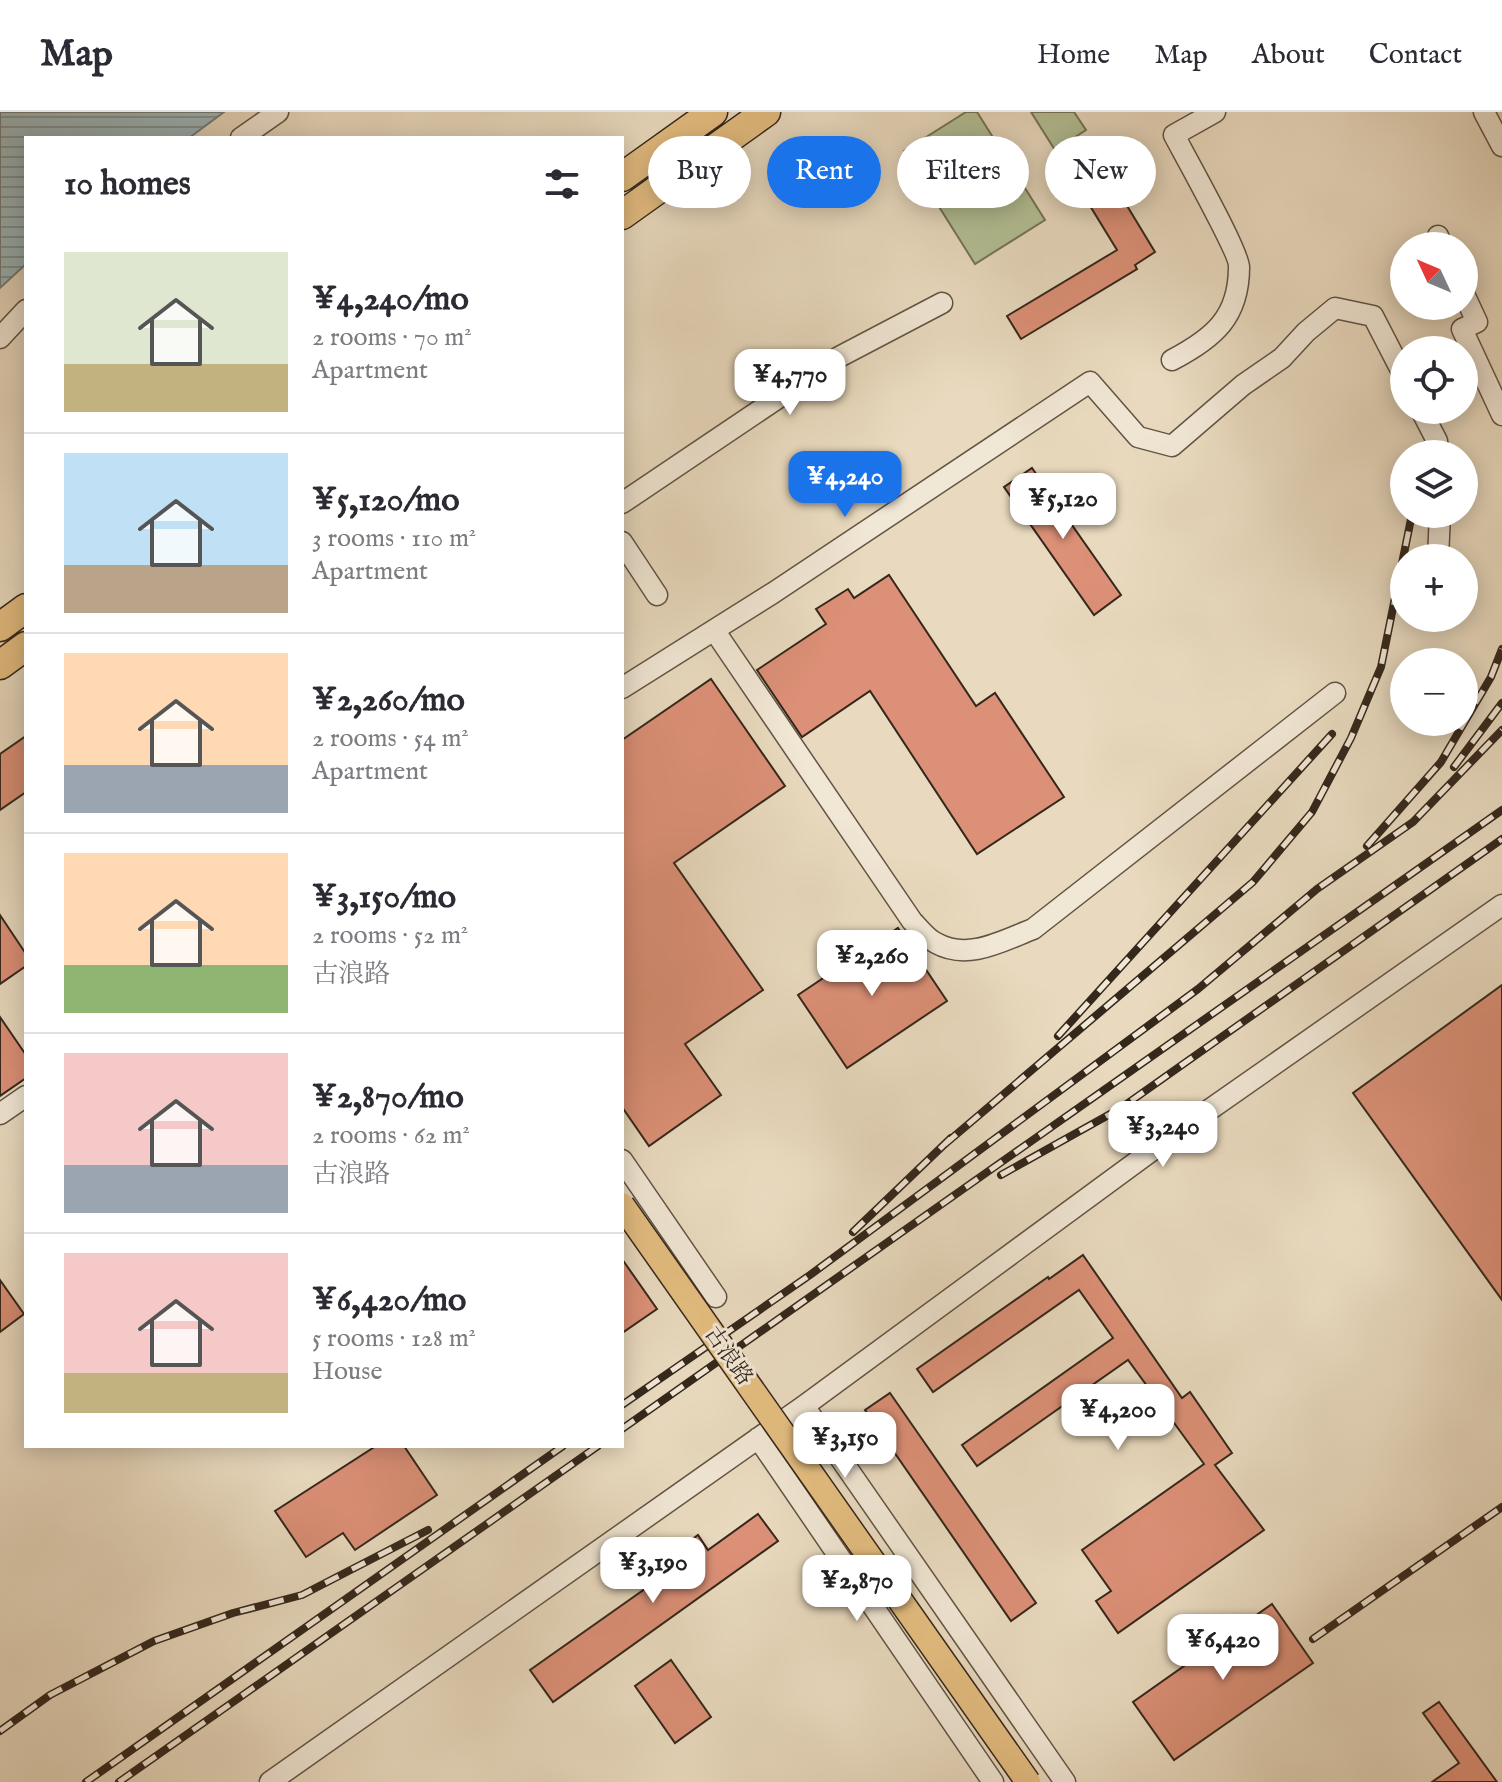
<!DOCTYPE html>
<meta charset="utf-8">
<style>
:root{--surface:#fff;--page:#f2f2f3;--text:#2b2b33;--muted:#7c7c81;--line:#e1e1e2;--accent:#1a73e8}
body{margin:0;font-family:"IM FELL English","Noto Serif SC",serif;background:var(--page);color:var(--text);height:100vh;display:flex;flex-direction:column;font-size:30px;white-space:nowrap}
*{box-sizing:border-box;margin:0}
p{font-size:26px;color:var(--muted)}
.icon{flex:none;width:44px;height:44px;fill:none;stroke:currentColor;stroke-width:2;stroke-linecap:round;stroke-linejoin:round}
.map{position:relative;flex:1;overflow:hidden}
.details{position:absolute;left:24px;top:24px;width:600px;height:1312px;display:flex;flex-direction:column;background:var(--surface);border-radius:0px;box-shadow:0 4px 20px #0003}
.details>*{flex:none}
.top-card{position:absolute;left:648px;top:24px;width:734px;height:72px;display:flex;gap:16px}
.needle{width:52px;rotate:314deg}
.controls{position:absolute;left:1390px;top:120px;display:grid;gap:16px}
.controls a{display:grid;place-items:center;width:88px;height:88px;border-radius:50%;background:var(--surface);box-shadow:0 4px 20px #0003;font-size:40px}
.price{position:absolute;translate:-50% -68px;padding:0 18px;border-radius:16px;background:#fff;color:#222;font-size:26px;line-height:52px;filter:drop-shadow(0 2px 4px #0008)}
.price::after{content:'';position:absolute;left:50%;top:48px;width:24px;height:18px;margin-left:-12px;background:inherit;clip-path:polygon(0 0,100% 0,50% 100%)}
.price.selected{background:var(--accent);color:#fff}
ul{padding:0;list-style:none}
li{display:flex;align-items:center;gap:24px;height:200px;padding:0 40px}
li+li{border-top:2px solid var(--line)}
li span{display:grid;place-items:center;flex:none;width:224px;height:160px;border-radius:0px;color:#555}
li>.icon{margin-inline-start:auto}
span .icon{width:96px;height:96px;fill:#fffc;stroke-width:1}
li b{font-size:34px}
h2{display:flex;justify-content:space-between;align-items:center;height:96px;padding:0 40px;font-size:34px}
.pill{padding:0 28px;border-radius:36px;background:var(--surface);box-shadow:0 4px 20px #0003;font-size:28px;line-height:72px}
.pill.selected{background:var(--accent);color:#fff}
header{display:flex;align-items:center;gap:48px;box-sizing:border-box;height:112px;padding:0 40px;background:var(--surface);border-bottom:2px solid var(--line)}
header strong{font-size:38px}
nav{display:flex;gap:44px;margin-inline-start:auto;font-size:28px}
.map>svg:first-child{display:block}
.pitch{fill:#b3c095;stroke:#747458;stroke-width:2}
.water{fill:url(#water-rules);stroke:#727e7c;stroke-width:2}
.building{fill:#dc9077;stroke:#34271b;stroke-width:2}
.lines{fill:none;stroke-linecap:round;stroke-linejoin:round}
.minor-casing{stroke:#615444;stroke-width:23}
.highway-casing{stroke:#34271b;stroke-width:31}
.minor{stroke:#f1e7d5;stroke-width:20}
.highway{stroke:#e4bd80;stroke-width:28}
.rail-casing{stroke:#34271b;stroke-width:8}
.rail{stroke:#f1e7d5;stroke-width:5;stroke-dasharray:15;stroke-linecap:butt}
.major-bridge-casing{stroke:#34271b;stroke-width:27;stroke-linecap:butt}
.major-bridge{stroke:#e4bd80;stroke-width:24}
.labels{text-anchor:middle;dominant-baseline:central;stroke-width:6;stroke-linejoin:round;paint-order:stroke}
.street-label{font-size:22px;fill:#34271b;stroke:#f1e7d5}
</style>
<header>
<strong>Map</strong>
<nav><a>Home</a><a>Map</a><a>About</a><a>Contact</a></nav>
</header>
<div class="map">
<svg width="1502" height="1670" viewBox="0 0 1502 1670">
<defs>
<pattern id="water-rules" width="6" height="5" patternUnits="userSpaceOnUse" patternTransform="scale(2)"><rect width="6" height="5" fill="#9cb8bd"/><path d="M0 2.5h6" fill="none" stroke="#809699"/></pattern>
</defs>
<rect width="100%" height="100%" fill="#e9dabf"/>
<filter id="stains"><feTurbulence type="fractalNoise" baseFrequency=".0025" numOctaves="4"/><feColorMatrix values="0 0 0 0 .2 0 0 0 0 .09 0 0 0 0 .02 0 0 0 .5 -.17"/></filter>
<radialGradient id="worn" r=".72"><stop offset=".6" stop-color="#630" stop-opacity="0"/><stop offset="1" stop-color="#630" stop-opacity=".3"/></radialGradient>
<path class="pitch" d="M966,0H977L1045,108L975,152L904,39Z
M1031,0H1074L1086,18L1055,38Z"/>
<path class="water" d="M0,0H224L189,26H26V152L0,176Z"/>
<path class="building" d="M1092,36L1155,140L1135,153L1137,157L1021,227L1007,204L1117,138L1065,53Z
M1032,356L1121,483L1094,503L1004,375Z
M889,463L976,594L995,581L1064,685L977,742L870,579L802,625L757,558L826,512L816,497L848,477L854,486Z
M711,567L785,674L674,751L763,878L685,932L721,983L649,1034L622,995V628Z
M26,624V680L0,698V642Z
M0,803L26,842V854L0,872Z
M898,816L947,889L847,956L798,883Z
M1502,873V1188L1353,981Z
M0,905L26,943V966L0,984Z
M1083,1143L1182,1286L1190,1280L1232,1341L1215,1353L1264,1418L1118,1521L1096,1489L1111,1479L1082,1438L1204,1352L1128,1248L977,1354L962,1333L1113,1226L1079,1178L933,1280L917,1257L1048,1165L1049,1167Z
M622,1147L657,1197L622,1221Z
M0,1168L24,1202L0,1220Z
M890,1281L1036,1491L1011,1509L865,1298Z
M376,1334H404L437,1383L355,1438L343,1421L306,1445L275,1399Z
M758,1402L778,1429L553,1590L530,1558L649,1474L642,1464L698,1423L708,1438Z
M1272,1492L1313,1551L1174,1648L1133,1590Z
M671,1548L711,1605L675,1631L635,1574Z
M1439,1590L1497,1670H1432L1459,1651L1423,1601Z"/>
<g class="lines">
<defs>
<path id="minor" d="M1484,0L1502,34
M241,26L278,0
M1438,124L1442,134
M1464,182L1477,210L1462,217L1502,303
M0,226L26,198
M1172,248C1214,226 1239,205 1239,155C1240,142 1184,42 1174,23L1215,0
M1421,298L1437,329L1438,342
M622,391L839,245L942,191
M622,430L657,483
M1438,446L1440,402
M714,518L912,809C919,816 927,827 936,831C968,849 1002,829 1033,817L1335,581
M622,576L773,481L1090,270L1138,325L1172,334L1243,273L1282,246L1306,220L1335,196L1373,204L1404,264
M0,1002L26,984
M622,1048L716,1185
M804,1294L1065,1670
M758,1326L993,1670
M270,1670L804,1294L1169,1026L1502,793"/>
<path id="highway" d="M622,65L713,0
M622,103L766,0
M0,515L26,496
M0,553L26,534"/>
</defs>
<use href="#minor" class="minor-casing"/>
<use href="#highway" class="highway-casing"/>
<use href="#minor" class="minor"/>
<use href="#highway" class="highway"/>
<defs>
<path id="rail" d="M1423,342L1425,333
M1454,655L1502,591
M1367,734L1441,650L1491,565L1502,537
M1058,924L1332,622
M945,1032L1253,770L1312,700L1351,626L1381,555L1412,402
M1001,1063L1121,996L1502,727
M853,1120L951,1026
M622,1293L810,1163L1198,877L1317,777L1413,710L1502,618
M622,1317L1502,698
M1313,1527L1502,1395
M0,1619L50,1583L154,1529L233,1501L302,1483L428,1418
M86,1670L563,1334
M119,1670L598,1334"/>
</defs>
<use href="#rail" class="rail-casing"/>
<use href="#rail" class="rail"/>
<defs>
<path id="major-bridge" d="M622,1093L1028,1670"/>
</defs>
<use href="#major-bridge" class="major-bridge-casing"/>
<use href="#major-bridge" class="major-bridge"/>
</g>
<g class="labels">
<g class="street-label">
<text transform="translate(728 1244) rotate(55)">古浪路</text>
</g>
</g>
<rect width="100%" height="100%" filter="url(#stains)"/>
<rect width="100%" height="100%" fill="url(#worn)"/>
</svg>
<div class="controls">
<a><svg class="needle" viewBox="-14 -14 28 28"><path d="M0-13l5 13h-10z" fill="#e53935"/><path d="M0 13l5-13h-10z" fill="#7c7c81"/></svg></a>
<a><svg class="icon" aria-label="locate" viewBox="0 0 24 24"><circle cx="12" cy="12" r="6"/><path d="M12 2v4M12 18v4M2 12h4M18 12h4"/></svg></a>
<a><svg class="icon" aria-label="layers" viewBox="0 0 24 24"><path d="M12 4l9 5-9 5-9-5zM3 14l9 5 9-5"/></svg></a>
<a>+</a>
<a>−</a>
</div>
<b class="price" style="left:790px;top:305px">¥4,770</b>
<b class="price selected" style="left:845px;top:407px">¥4,240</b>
<b class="price" style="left:1063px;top:429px">¥5,120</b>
<b class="price" style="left:872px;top:886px">¥2,260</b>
<b class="price" style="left:1163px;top:1057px">¥3,240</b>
<b class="price" style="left:1118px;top:1340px">¥4,200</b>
<b class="price" style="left:845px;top:1368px">¥3,150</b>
<b class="price" style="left:653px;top:1493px">¥3,190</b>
<b class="price" style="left:857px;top:1511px">¥2,870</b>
<b class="price" style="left:1223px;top:1570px">¥6,420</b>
<div class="top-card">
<a class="pill">Buy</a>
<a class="pill selected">Rent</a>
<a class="pill">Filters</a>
<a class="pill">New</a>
</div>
<section class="details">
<h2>10 homes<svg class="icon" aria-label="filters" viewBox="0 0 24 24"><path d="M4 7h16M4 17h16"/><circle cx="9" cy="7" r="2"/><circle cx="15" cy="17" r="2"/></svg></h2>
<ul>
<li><span style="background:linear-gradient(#dfe7d0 70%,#c2b280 0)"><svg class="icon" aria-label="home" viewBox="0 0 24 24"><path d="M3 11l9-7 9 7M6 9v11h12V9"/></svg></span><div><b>¥4,240/mo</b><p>2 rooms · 70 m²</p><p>Apartment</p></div></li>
<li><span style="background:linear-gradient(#bfe0f5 70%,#b9a48a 0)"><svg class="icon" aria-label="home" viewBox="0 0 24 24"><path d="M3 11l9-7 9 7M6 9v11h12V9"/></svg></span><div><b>¥5,120/mo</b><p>3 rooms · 110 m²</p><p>Apartment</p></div></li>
<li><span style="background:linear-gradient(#ffd9b3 70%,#9aa5b1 0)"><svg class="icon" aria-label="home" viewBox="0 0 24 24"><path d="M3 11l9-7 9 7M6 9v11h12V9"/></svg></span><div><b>¥2,260/mo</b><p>2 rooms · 54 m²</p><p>Apartment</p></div></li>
<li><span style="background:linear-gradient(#ffd9b3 70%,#8fb573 0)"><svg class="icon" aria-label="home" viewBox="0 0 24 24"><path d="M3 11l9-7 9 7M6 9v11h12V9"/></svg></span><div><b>¥3,150/mo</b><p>2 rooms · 52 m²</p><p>古浪路</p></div></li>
<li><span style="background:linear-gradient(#f6c9c9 70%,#9aa5b1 0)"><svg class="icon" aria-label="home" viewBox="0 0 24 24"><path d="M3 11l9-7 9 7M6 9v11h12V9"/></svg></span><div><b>¥2,870/mo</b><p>2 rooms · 62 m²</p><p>古浪路</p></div></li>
<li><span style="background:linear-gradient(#f6c9c9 75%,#c2b280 0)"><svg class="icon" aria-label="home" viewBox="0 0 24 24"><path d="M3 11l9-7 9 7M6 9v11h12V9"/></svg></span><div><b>¥6,420/mo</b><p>5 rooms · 128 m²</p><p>House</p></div></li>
</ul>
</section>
</div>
